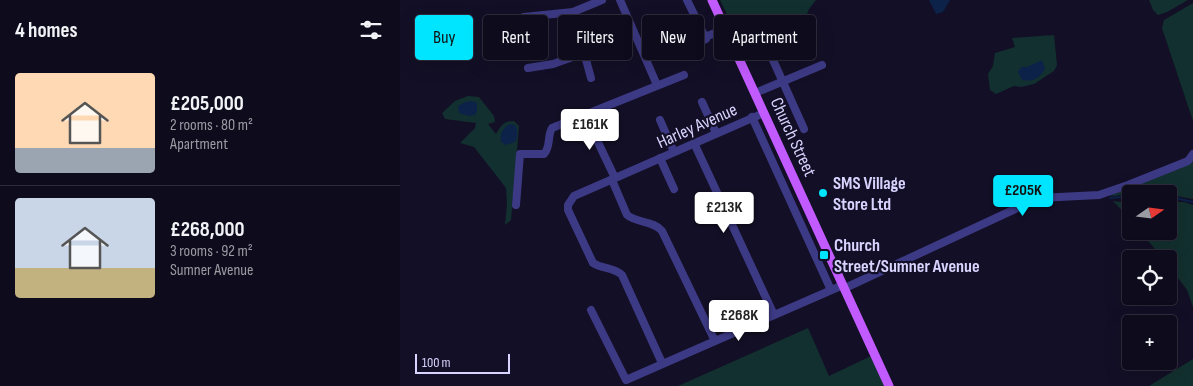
<!DOCTYPE html>
<meta charset="utf-8">
<style>
:root{--surface:#0e0b1c;--page:#1c1929;--text:#f1f3f6;--muted:#9b9ba3;--line:#2e2b3b;--accent:#00e5ff}
body{margin:0;font-family:"Sofia Sans Condensed",sans-serif;background:var(--page);color:var(--text);height:100vh;display:flex;flex-direction:column;font-size:19px;white-space:nowrap}
*{box-sizing:border-box;margin:0}
p{font-size:16px;color:var(--muted)}
.icon{flex:none;width:28px;height:28px;fill:none;stroke:currentColor;stroke-width:2;stroke-linecap:round;stroke-linejoin:round}
.map{position:relative;flex:1;overflow:hidden}
.side{display:flex;flex-direction:column;background:var(--surface);width:400px}
.side>*{flex:none}
.guide{position:absolute;left:15px;top:15px;width:475px;height:45px;display:flex;gap:10px}
.needle{width:32px;rotate:76deg}
.controls{position:absolute;left:722px;top:185px;display:grid;gap:10px}
.controls a{display:grid;place-items:center;width:55px;height:55px;border-radius:5px;background:var(--surface);box-shadow:0 5px 20px #0002,0 0 0 1px var(--line);font-size:25px}
.scale{position:absolute;left:15px;bottom:12px;width:95px;box-sizing:border-box;padding-left:5px;border:2px solid #d9d4ff;border-top:0;font-size:14px;line-height:18px;white-space:nowrap;color:#d9d4ff;-webkit-text-stroke:4px #130f26;paint-order:stroke}
.price{position:absolute;translate:-50% -42px;padding:0 11px;border-radius:5px;background:#fff;color:#222;font-size:16px;line-height:32px;filter:drop-shadow(0 1px 2px #0008)}
.price::after{content:'';position:absolute;left:50%;top:30px;width:15px;height:11px;margin-left:-8px;background:inherit;clip-path:polygon(0 0,100% 0,50% 100%)}
.price.on{background:var(--accent);color:#111}
ul{padding:0;list-style:none}
li{display:flex;align-items:center;gap:15px;height:125px;padding:0 15px}
li+li{border-top:1px solid var(--line)}
li span{display:grid;place-items:center;flex:none;width:140px;height:100px;border-radius:5px;color:#555}
li>.icon{margin-inline-start:auto}
span .icon{width:60px;height:60px;fill:#fffc;stroke-width:1}
li b{font-size:21px}
h2{display:flex;justify-content:space-between;align-items:center;height:60px;padding:0 15px;font-size:21px}
.pill{padding:0 18px;border-radius:5px;background:var(--surface);box-shadow:0 5px 20px #0002,0 0 0 1px var(--line);font-size:18px;line-height:45px}
.pill.on{background:var(--accent);color:#111}
main{display:flex;flex:1;min-height:0}
.map>svg:first-child{display:block}
.green{fill:#12302f}
.water{fill:#0c2248}
.lines{fill:none;stroke-linecap:round;stroke-linejoin:round}
.stream{stroke:#0c2248;stroke-width:2}
.minor{stroke:#3d3a85;stroke-width:8}
.major{stroke:#c25bff;stroke-width:9}
.poi-dot{fill:#00e5ff;stroke:#130f26;stroke-width:2}
.labels{text-anchor:middle;dominant-baseline:central;stroke-width:4.5;stroke-linejoin:round;paint-order:stroke}
.street-label{font-size:18px;fill:#d9d4ff;stroke:#130f26}
.poi-label{font-size:18px;font-weight:bold;fill:#d9d4ff;stroke:#130f26;text-anchor:start}
</style>
<main>
<section class="side">
<h2>4 homes<svg class="icon" aria-label="filters" viewBox="0 0 24 24"><path d="M4 7h16M4 17h16"/><circle cx="9" cy="7" r="2"/><circle cx="15" cy="17" r="2"/></svg></h2>
<ul>
<li><span style="background:linear-gradient(#ffd9b3 75%,#9aa5b1 0)"><svg class="icon" aria-label="home" viewBox="0 0 24 24"><path d="M3 11l9-7 9 7M6 9v11h12V9"/></svg></span><div><b>£205,000</b><p>2 rooms · 80 m²</p><p>Apartment</p></div></li>
<li><span style="background:linear-gradient(#c9d6e8 70%,#c2b280 0)"><svg class="icon" aria-label="home" viewBox="0 0 24 24"><path d="M3 11l9-7 9 7M6 9v11h12V9"/></svg></span><div><b>£268,000</b><p>3 rooms · 92 m²</p><p>Sumner Avenue</p></div></li>
</ul>
</section>
<div class="map">
<svg width="793" height="386" viewBox="0 0 793 386">
<rect width="100%" height="100%" fill="#130f26"/>
<path class="green" d="M320,0H416L409,9L406,17L365,38L341,46L343,41L341,39L339,40Z
M749,0H788L767,12L758,15L753,10Z
M793,3V121L762,28L764,20Z
M654,35L657,65L654,71L634,84L621,87L614,86L596,94L590,90L588,74L593,66L595,53L615,47L612,38Z
M68,96L79,97L94,116L95,122L88,124L96,134C101,126 103,121 114,121L119,126L111,220L105,225L107,204L106,188L74,147L60,143L75,128L76,123L45,119L42,113L55,101Z
M793,161V199L776,196L769,197V194L737,192L715,196L707,195L781,168Z
M731,199V220L713,201L721,202Z
M769,202H784L793,205V307L787,290L769,266V259H763L740,231H769Z
M408,328L429,376L471,356L484,386H278Z
M793,359V386H749Z"/>
<path class="water" d="M529,0H550L543,12L536,14Z
M642,60L645,69C639,79 633,82 622,80L618,72L621,67H627Z
M72,101L77,103V111L75,115L69,116L59,113L58,106L65,102Z
M110,124L115,125C118,131 118,136 115,142L106,145L101,142C100,133 102,129 110,124Z"/>
<g class="lines">
<path class="stream" d="M710,198L731,196
M769,199L775,198L793,202"/>
<path class="minor" d="M220,0L257,85
M287,0L306,39L298,43
M173,12L191,78
M124,17L173,12L202,0
M305,37L325,29
M336,52L364,40L404,129
M128,68L153,64L184,53
M355,93L422,65
M302,102L316,133
M185,115L215,178
M352,117L431,290
M260,120L274,152
M294,143L374,315
M260,158L274,189
M212,180L227,215C237,223 254,221 262,231L315,341
M116,205L120,154H144C151,147 147,136 152,128L284,75
M445,288L639,198L699,195L728,185L788,161L793,154
M191,310L226,380L443,285
M262,363L222,275C214,267 202,269 193,263L168,210V205L174,196L364,113"/>
<path class="major" d="M312,0L489,386"/>
</g>
<g class="poi-dot">
<circle cx="423" cy="193" r="5"/>
<rect x="419" y="250" width="10" height="10" rx="2.5"/>
</g>
<g class="labels">
<g class="street-label">
<text transform="translate(297 126) rotate(-24)">Harley Avenue</text>
<text transform="translate(393 137) rotate(65)">Church Street</text>
</g>
<g class="poi-label">
<text x="433" y="183">SMS Village<tspan x="433" dy="21">Store Ltd</tspan></text>
<text x="434" y="245">Church<tspan x="434" dy="21">Street/Sumner Avenue</tspan></text>
</g>
</g>
</svg>
<div class="controls">
<a><svg class="needle" viewBox="-14 -14 28 28"><path d="M0-13l5 13h-10z" fill="#e53935"/><path d="M0 13l5-13h-10z" fill="#9b9ba3"/></svg></a>
<a><svg class="icon" aria-label="locate" viewBox="0 0 24 24"><circle cx="12" cy="12" r="6"/><path d="M12 2v4M12 18v4M2 12h4M18 12h4"/></svg></a>
<a>+</a>
</div>
<div class="scale">100 m</div>
<b class="price" style="left:190px;top:151px">£161K</b>
<b class="price on" style="left:623px;top:217px">£205K</b>
<b class="price" style="left:324px;top:234px">£213K</b>
<b class="price" style="left:339px;top:342px">£268K</b>
<div class="guide">
<a class="pill on">Buy</a>
<a class="pill">Rent</a>
<a class="pill">Filters</a>
<a class="pill">New</a>
<a class="pill">Apartment</a>
</div>
</div>
</main>
